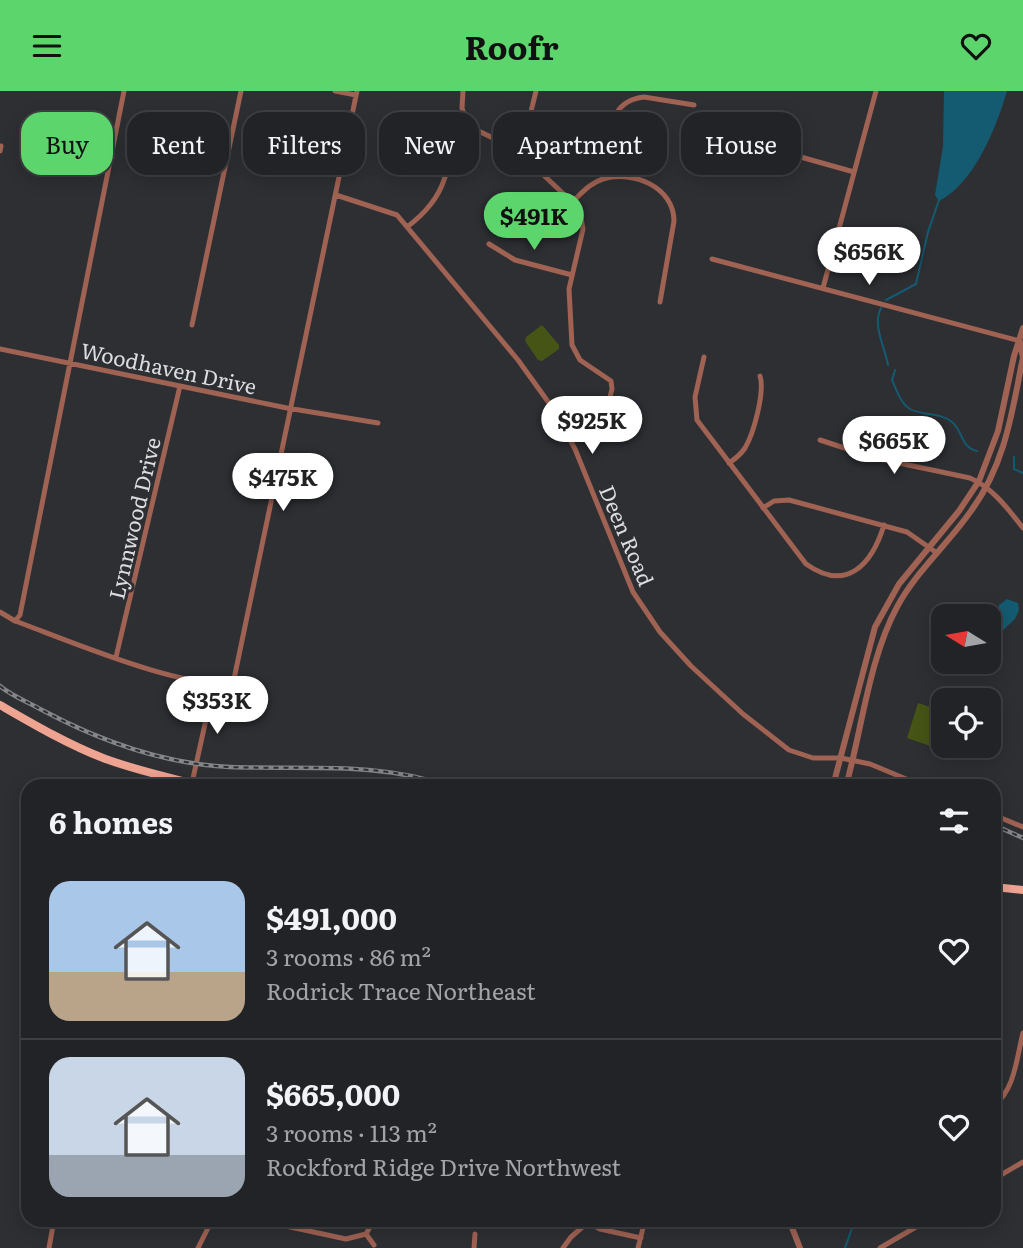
<!DOCTYPE html>
<meta charset="utf-8">
<style>
:root{--surface:#222326;--page:#2e2f32;--text:#f1f3f6;--muted:#a2a4a7;--line:#3f4043;--accent:#5cd56d}
body{margin:0;font-family:Literata,serif;background:var(--page);color:var(--text);height:100vh;display:flex;flex-direction:column;font-size:26px;white-space:nowrap}
*{box-sizing:border-box;margin:0}
p{font-size:23px;color:var(--muted)}
.icon{flex:none;width:38px;height:38px;fill:none;stroke:currentColor;stroke-width:2;stroke-linecap:round;stroke-linejoin:round}
.map{position:relative;flex:1;overflow:hidden}
.drawer{position:absolute;left:21px;top:688px;width:980px;height:448px;display:flex;flex-direction:column;background:var(--surface);border-radius:21px;box-shadow:0 4px 18px #0003,0 0 0 2px var(--line)}
.drawer>*{flex:none}
.hud{position:absolute;left:21px;top:21px;width:982px;height:63px;display:flex;gap:14px}
.needle{width:46px;rotate:281deg}
.fabs{position:absolute;left:931px;top:513px;display:grid;gap:14px}
.fabs a{display:grid;place-items:center;width:70px;height:70px;border-radius:14px;background:var(--surface);box-shadow:0 4px 18px #0003,0 0 0 2px var(--line);font-size:35px}
.price{position:absolute;translate:-50% -60px;padding:0 16px;border-radius:24px;background:#fff;color:#222;font-size:23px;line-height:46px;filter:drop-shadow(0 2px 4px #0008)}
.price::after{content:'';position:absolute;left:50%;top:42px;width:21px;height:16px;margin-left:-10px;background:inherit;clip-path:polygon(0 0,100% 0,50% 100%)}
.price.active{background:var(--accent);color:#111}
ul{padding:0;list-style:none}
li{display:flex;align-items:center;gap:21px;height:175px;padding:0 28px}
li+li{border-top:2px solid var(--line)}
li span{display:grid;place-items:center;flex:none;width:196px;height:140px;border-radius:21px;color:#555}
li>.icon{margin-inline-start:auto}
span .icon{width:84px;height:84px;fill:#fffc;stroke-width:1}
li b{font-size:30px}
h2{display:flex;justify-content:space-between;align-items:center;height:84px;padding:0 28px;font-size:30px}
.tag{padding:0 24px;border-radius:21px;background:var(--surface);box-shadow:0 4px 18px #0003,0 0 0 2px var(--line);font-size:24px;line-height:63px}
.tag.active{background:var(--accent);color:#111}
header{display:flex;justify-content:space-between;align-items:center;height:91px;padding:0 28px;background:var(--accent);color:#111;font-size:32px;font-weight:700}
.map>svg:first-child{display:block}
.green{fill:#465516}
.water{fill:#145b71}
.lines{fill:none;stroke-linecap:round;stroke-linejoin:round}
.stream{stroke:#145b71;stroke-width:2}
.minor{stroke:#9f6253;stroke-width:5}
.tertiary{stroke:#9f6253;stroke-width:6}
.primary{stroke:#efa491;stroke-width:8}
.rail-casing{stroke:#838588;stroke-width:4.5}
.rail{stroke:#2d2f33;stroke-width:2;stroke-dasharray:5;stroke-linecap:butt}
.labels{text-anchor:middle;dominant-baseline:central;stroke-width:6;stroke-linejoin:round;paint-order:stroke}
.street-label{font-size:21px;fill:#dcdde0;stroke:#2d2f33}
</style>
<header><svg class="icon" aria-label="menu" viewBox="0 0 24 24"><path d="M4 6h16M4 12h16M4 18h16"/></svg>Roofr<svg class="icon" aria-label="heart" viewBox="0 0 24 24"><path d="M12 20l-8-8c-3-5 5-10 8-4 3-6 11-1 8 4z"/></svg></header>
<div class="map">
<svg width="1023" height="1157" viewBox="0 0 1023 1157">
<rect width="100%" height="100%" fill="#2d2f33"/>
<path class="green" d="M542,234L559,254V258L542,270L538,269L525,250L526,246Z
M918,612L943,620V645L939,658L907,647Z"/>
<path class="water" d="M944,0H1007C997,35 974,93 939,110L935,104L943,55Z
M1007,508L1018,512L1019,519L1015,528L1001,541L997,533L999,514Z"/>
<g class="lines">
<path class="stream" d="M886,209L916,193L928,141L939,109
M881,217C872,235 885,256 888,274
M895,279L892,289C896,298 901,313 910,318C923,325 940,321 952,331C963,340 961,357 977,360
M1014,366V378L1023,382
M845,1157L855,1129"/>
<path class="minor" d="M335,0L356,4
M463,0L462,17L468,35L516,58L572,111L580,121L583,138L569,198L572,254L580,269L611,290L612,298L607,318
M765,56L854,81
M516,58L527,37L536,0
M0,60L1,55
M613,85C612,55 601,11 644,6L694,14
M336,104L397,124L518,269L554,319L575,358L633,501L660,541L691,575L743,623L789,659L813,667H841L870,673L923,695
M572,111C582,102 590,92 603,88C633,79 674,96 674,130L660,211
M407,136C423,124 438,107 444,89C452,68 451,50 468,35
M489,153L515,169L572,184
M712,168L1020,250
M823,197L876,0
M192,234L241,0
M0,258L287,317L378,332
M704,266L695,306L697,329L806,473C847,502 872,473 884,434
M820,349L875,367L970,387C993,397 1008,418 1023,437
M729,372C735,368 741,363 745,357C754,342 765,300 760,285
M763,417L774,410L789,409L907,441L937,462
M0,521L15,530C55,544 201,607 234,588L357,0
M15,530L20,524L124,0
M116,566L180,295
M192,692L214,592
M994,724L1023,736
M994,999L1002,1006
M994,1014C1015,1000 1017,964 1023,942
M994,1088L1023,1071
M258,1129L346,1148L366,1143L374,1129
M584,1129L600,1138L641,1147
M366,1143L374,1154
M49,1157L54,1129
M198,1157L212,1129
M474,1157L475,1143
M563,1157L571,1146L587,1132
M638,1157L645,1129
M880,1157L928,1129"/>
<path class="tertiary" d="M833,695L875,536L899,493L959,420L979,390L998,340L1014,265L1023,237
M846,695C862,638 869,568 897,516C915,482 945,456 968,424C1002,380 1011,330 1021,276L1023,267L1020,251
M789,1129L800,1157"/>
<path class="primary" d="M0,614C33,633 67,653 103,667C135,679 170,687 203,695
M994,796L1023,799"/>
<defs>
<path id="rail" d="M0,595C12,605 28,611 42,619C100,650 164,673 230,676C304,679 377,670 448,695
M831,695L862,692L891,695
M994,734L1023,747"/>
</defs>
<use href="#rail" class="rail-casing"/>
<use href="#rail" class="rail"/>
</g>
<g class="labels">
<g class="street-label">
<text transform="translate(169 276) rotate(12)">Woodhaven Drive</text>
<text transform="translate(133 427) rotate(-77)">Lynnwood Drive</text>
<text transform="translate(628 444) rotate(67)">Deen Road</text>
</g>
</g>
</svg>
<div class="fabs">
<a><svg class="needle" viewBox="-14 -14 28 28"><path d="M0-13l5 13h-10z" fill="#e53935"/><path d="M0 13l5-13h-10z" fill="#a2a4a7"/></svg></a>
<a><svg class="icon" aria-label="locate" viewBox="0 0 24 24"><circle cx="12" cy="12" r="6"/><path d="M12 2v4M12 18v4M2 12h4M18 12h4"/></svg></a>
</div>
<b class="price active" style="left:534px;top:161px">$491K</b>
<b class="price" style="left:869px;top:196px">$656K</b>
<b class="price" style="left:592px;top:365px">$925K</b>
<b class="price" style="left:894px;top:385px">$665K</b>
<b class="price" style="left:283px;top:422px">$475K</b>
<b class="price" style="left:217px;top:645px">$353K</b>
<div class="hud">
<a class="tag active">Buy</a>
<a class="tag">Rent</a>
<a class="tag">Filters</a>
<a class="tag">New</a>
<a class="tag">Apartment</a>
<a class="tag">House</a>
</div>
<section class="drawer">
<h2>6 homes<svg class="icon" aria-label="filters" viewBox="0 0 24 24"><path d="M4 7h16M4 17h16"/><circle cx="9" cy="7" r="2"/><circle cx="15" cy="17" r="2"/></svg></h2>
<ul>
<li><span style="background:linear-gradient(#a9c7e8 65%,#b9a48a 0)"><svg class="icon" aria-label="home" viewBox="0 0 24 24"><path d="M3 11l9-7 9 7M6 9v11h12V9"/></svg></span><div><b>$491,000</b><p>3 rooms · 86 m²</p><p>Rodrick Trace Northeast</p></div><svg class="icon" aria-label="heart" viewBox="0 0 24 24"><path d="M12 20l-8-8c-3-5 5-10 8-4 3-6 11-1 8 4z"/></svg></li>
<li><span style="background:linear-gradient(#c9d6e8 70%,#9aa5b1 0)"><svg class="icon" aria-label="home" viewBox="0 0 24 24"><path d="M3 11l9-7 9 7M6 9v11h12V9"/></svg></span><div><b>$665,000</b><p>3 rooms · 113 m²</p><p>Rockford Ridge Drive Northwest</p></div><svg class="icon" aria-label="heart" viewBox="0 0 24 24"><path d="M12 20l-8-8c-3-5 5-10 8-4 3-6 11-1 8 4z"/></svg></li>
</ul>
</section>
</div>
